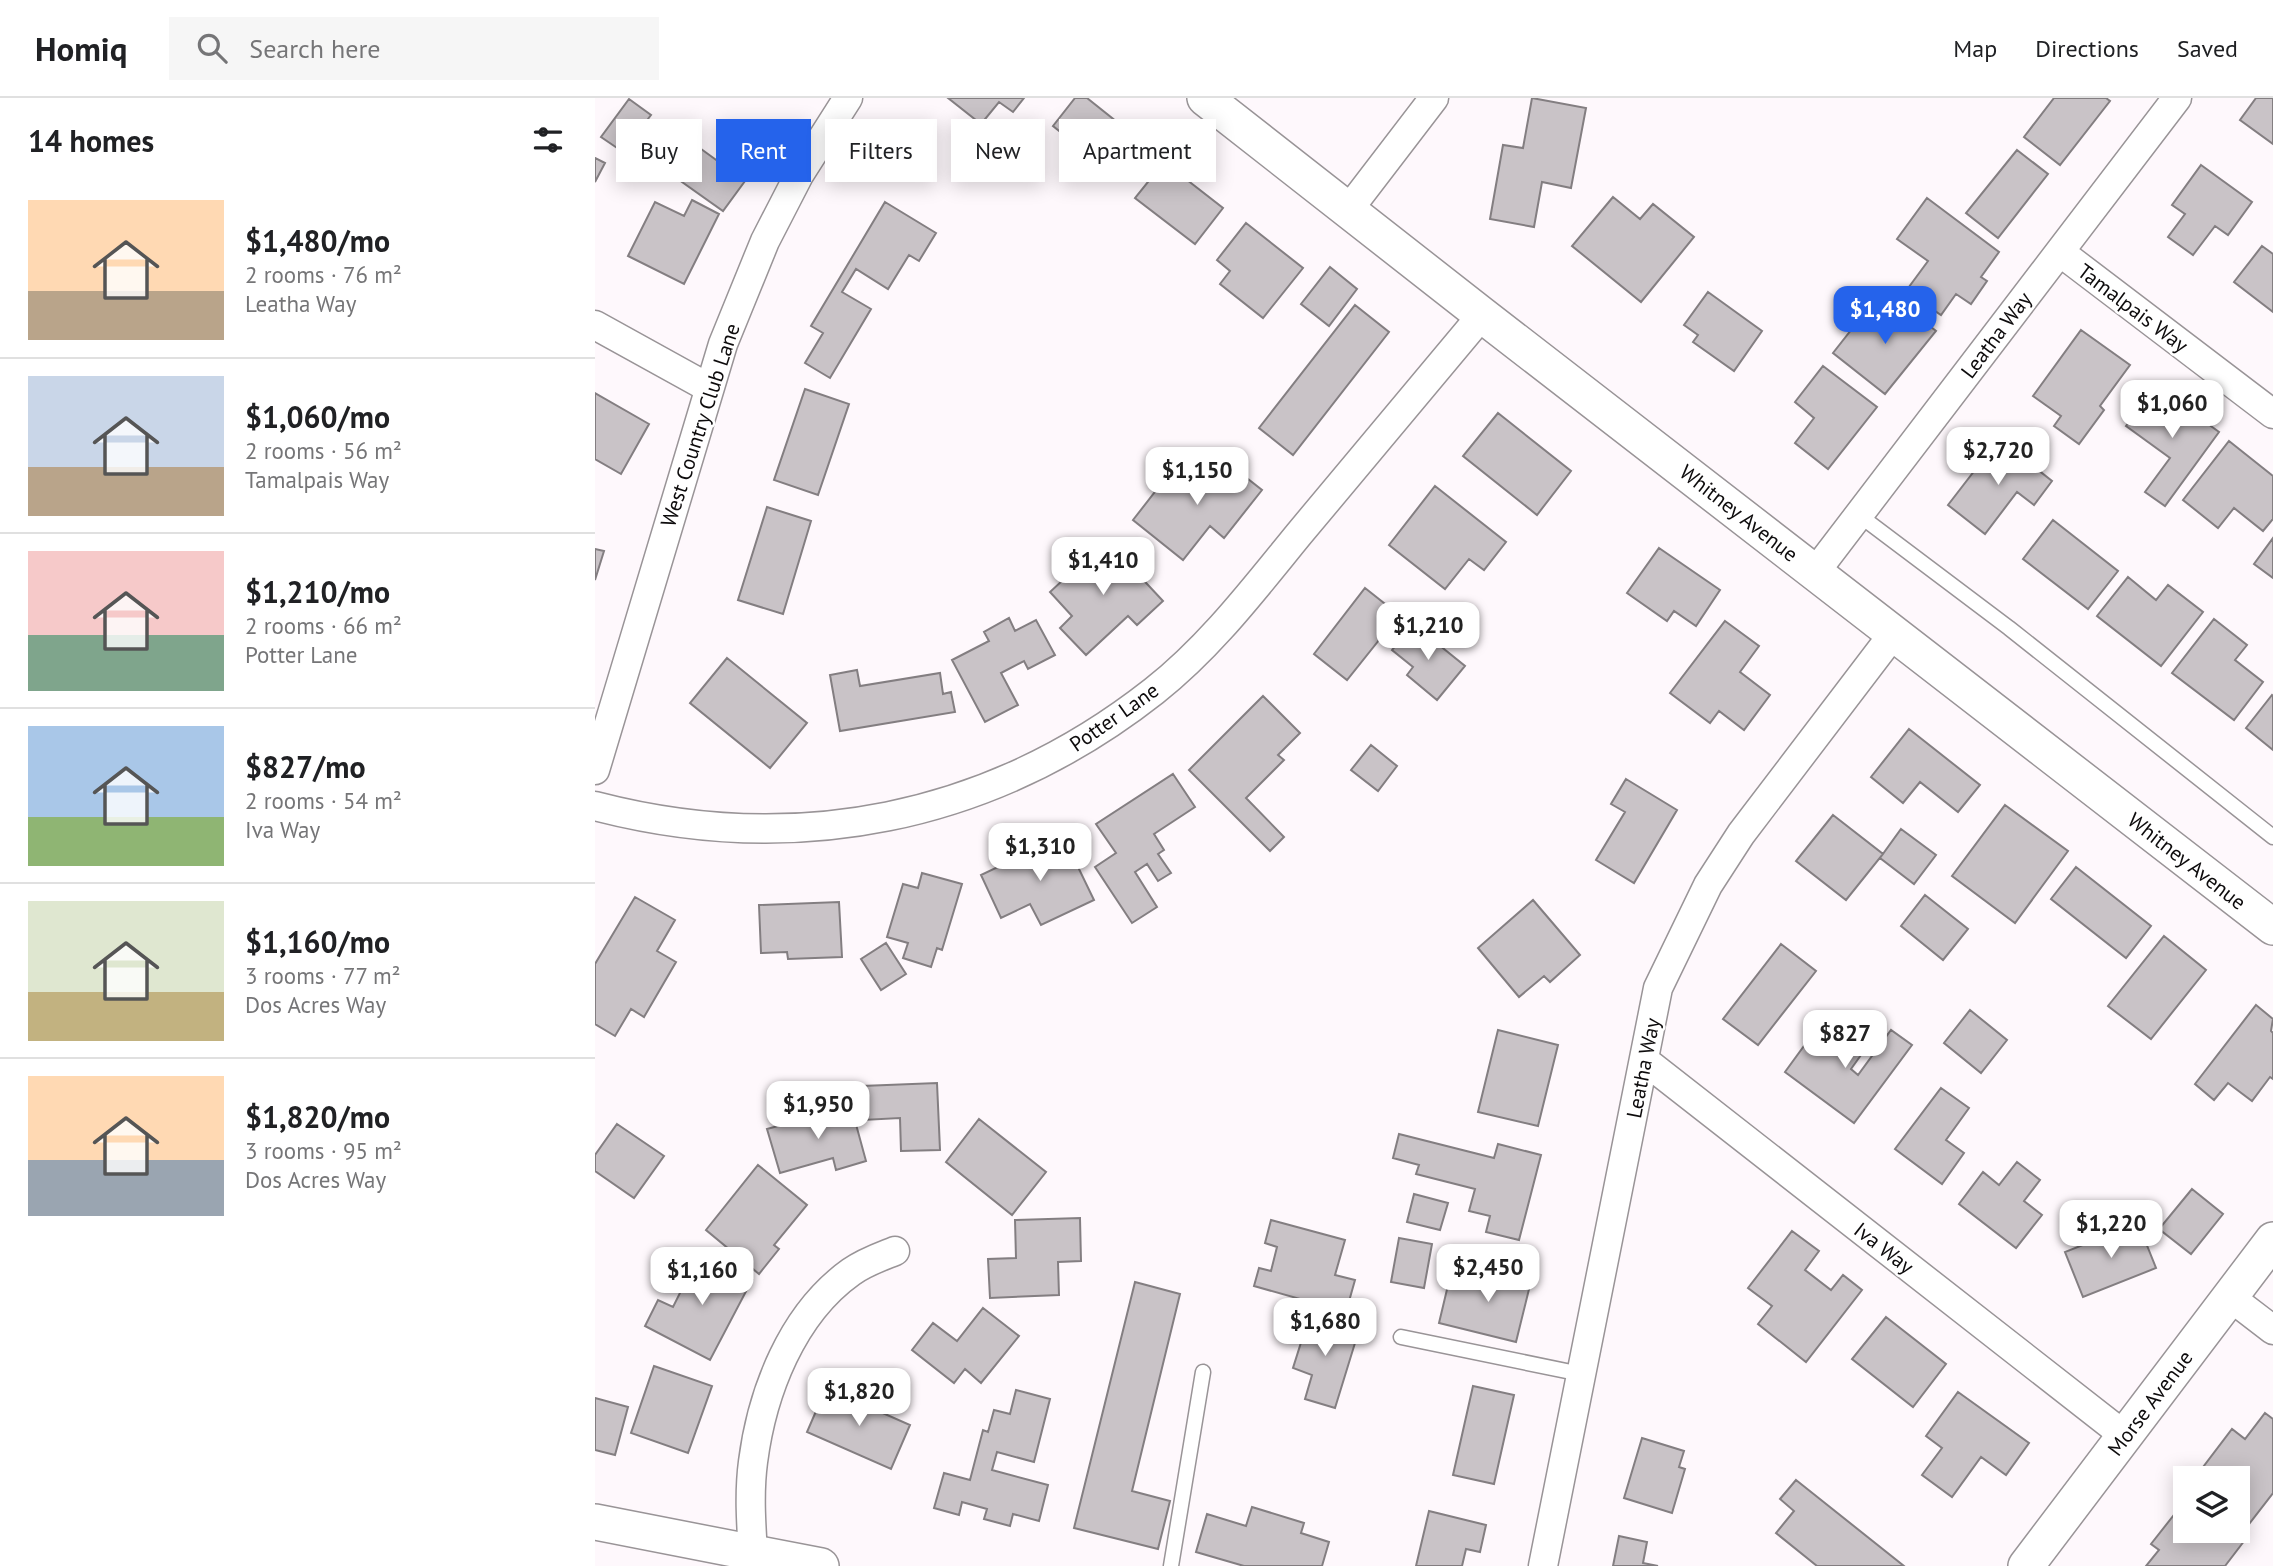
<!DOCTYPE html>
<meta charset="utf-8">
<style>
:root{--surface:#fff;--page:#f6f6f6;--text:#202124;--muted:#757577;--line:#e0e0e0;--accent:#2563eb}
body{margin:0;font-family:"PT Sans",sans-serif;background:var(--page);color:var(--text);height:100vh;display:flex;flex-direction:column;font-size:26px;white-space:nowrap}
*{box-sizing:border-box;margin:0}
p{font-size:23px;color:var(--muted)}
.icon{flex:none;width:38px;height:38px;fill:none;stroke:currentColor;stroke-width:2;stroke-linecap:round;stroke-linejoin:round}
.map{position:relative;flex:1;overflow:hidden}
.side{display:flex;flex-direction:column;background:var(--surface);width:595px}
.side>*{flex:none}
.hud{position:absolute;left:21px;top:21px;width:665px;height:63px;display:flex;gap:14px}
.controls{position:absolute;left:1578px;top:1368px;display:grid;gap:14px}
.controls a{display:grid;place-items:center;width:77px;height:77px;border-radius:0px;background:var(--surface);box-shadow:0 4px 18px #0003;font-size:35px}
.price{position:absolute;translate:-50% -60px;padding:0 16px;border-radius:14px;background:#fff;color:#222;font-size:23px;line-height:46px;filter:drop-shadow(0 2px 4px #0008)}
.price::after{content:'';position:absolute;left:50%;top:42px;width:21px;height:16px;margin-left:-10px;background:inherit;clip-path:polygon(0 0,100% 0,50% 100%)}
.price.selected{background:var(--accent);color:#fff}
ul{padding:0;list-style:none}
li{display:flex;align-items:center;gap:21px;height:175px;padding:0 28px}
li+li{border-top:2px solid var(--line)}
li span{display:grid;place-items:center;flex:none;width:196px;height:140px;border-radius:0px;color:#555}
li>.icon{margin-inline-start:auto}
span .icon{width:84px;height:84px;fill:#fffc;stroke-width:1}
li b{font-size:30px}
h2{display:flex;justify-content:space-between;align-items:center;height:84px;padding:0 28px;font-size:30px}
.tag{padding:0 24px;border-radius:0px;background:var(--surface);box-shadow:0 4px 18px #0003;font-size:24px;line-height:63px}
.tag.selected{background:var(--accent);color:#fff}
header{display:flex;align-items:center;gap:42px;box-sizing:border-box;height:98px;padding:0 35px;background:var(--surface);border-bottom:2px solid var(--line)}
header strong{font-size:33px}
nav{display:flex;gap:38px;margin-inline-start:auto;font-size:24px}
.search{width:490px;height:63px;background:var(--page);display:flex;align-items:center;gap:18px;box-sizing:border-box;padding:0 24px;border-radius:0px;color:var(--muted);font-size:26px}
main{display:flex;flex:1;min-height:0}
.map>svg:first-child{display:block}
.building{fill:#c9c3c7;stroke:#837e81;stroke-width:2}
.lines{fill:none;stroke-linecap:round;stroke-linejoin:round}
.service-casing{stroke:#999497;stroke-width:17}
.minor-casing{stroke:#999497;stroke-width:31}
.tertiary-casing{stroke:#999497;stroke-width:38}
.service{stroke:#fff;stroke-width:14}
.minor{stroke:#fff;stroke-width:28}
.tertiary{stroke:#fff;stroke-width:35}
.labels{text-anchor:middle;dominant-baseline:central;stroke-width:5;stroke-linejoin:round;paint-order:stroke}
.street-label{font-size:21px;fill:#0d0b0c;stroke:#fff}
</style>
<header>
<strong>Homiq</strong>
<div class="search"><svg class="icon" aria-label="search" viewBox="0 0 24 24"><circle cx="10" cy="10" r="6"/><path d="M15 15l6 6"/></svg>Search here</div>
<nav><a>Map</a><a>Directions</a><a>Saved</a></nav>
</header>
<main>
<section class="side">
<h2>14 homes<svg class="icon" aria-label="filters" viewBox="0 0 24 24"><path d="M4 7h16M4 17h16"/><circle cx="9" cy="7" r="2"/><circle cx="15" cy="17" r="2"/></svg></h2>
<ul>
<li><span style="background:linear-gradient(#ffd9b3 65%,#b9a48a 0)"><svg class="icon" aria-label="home" viewBox="0 0 24 24"><path d="M3 11l9-7 9 7M6 9v11h12V9"/></svg></span><div><b>$1,480/mo</b><p>2 rooms · 76 m²</p><p>Leatha Way</p></div></li>
<li><span style="background:linear-gradient(#c9d6e8 65%,#b9a48a 0)"><svg class="icon" aria-label="home" viewBox="0 0 24 24"><path d="M3 11l9-7 9 7M6 9v11h12V9"/></svg></span><div><b>$1,060/mo</b><p>2 rooms · 56 m²</p><p>Tamalpais Way</p></div></li>
<li><span style="background:linear-gradient(#f6c9c9 60%,#7fa58c 0)"><svg class="icon" aria-label="home" viewBox="0 0 24 24"><path d="M3 11l9-7 9 7M6 9v11h12V9"/></svg></span><div><b>$1,210/mo</b><p>2 rooms · 66 m²</p><p>Potter Lane</p></div></li>
<li><span style="background:linear-gradient(#a9c7e8 65%,#8fb573 0)"><svg class="icon" aria-label="home" viewBox="0 0 24 24"><path d="M3 11l9-7 9 7M6 9v11h12V9"/></svg></span><div><b>$827/mo</b><p>2 rooms · 54 m²</p><p>Iva Way</p></div></li>
<li><span style="background:linear-gradient(#dfe7d0 65%,#c2b280 0)"><svg class="icon" aria-label="home" viewBox="0 0 24 24"><path d="M3 11l9-7 9 7M6 9v11h12V9"/></svg></span><div><b>$1,160/mo</b><p>3 rooms · 77 m²</p><p>Dos Acres Way</p></div></li>
<li><span style="background:linear-gradient(#ffd9b3 60%,#9aa5b1 0)"><svg class="icon" aria-label="home" viewBox="0 0 24 24"><path d="M3 11l9-7 9 7M6 9v11h12V9"/></svg></span><div><b>$1,820/mo</b><p>3 rooms · 95 m²</p><p>Dos Acres Way</p></div></li>
</ul>
</section>
<div class="map">
<svg width="1678" height="1468" viewBox="0 0 1678 1468">
<rect width="100%" height="100%" fill="#fef8fc"/>
<path class="building" d="M353,0H429L418,14L404,4L386,26Z
M480,0H492L532,32L527,38L545,52L523,80L458,28Z
M937,0L991,10L976,90L947,84L939,129L895,121L908,47L928,50Z
M1459,0H1511L1515,3L1465,67L1429,39Z
M1661,0H1678V46L1645,22Z
M34,1L56,17L28,54L6,39Z
M102,48L150,83L128,113L80,79Z
M1422,52L1453,76L1403,140L1371,115Z
M0,60L10,65L0,84Z
M569,64L628,110L600,146L540,100Z
M1606,67L1657,104L1633,137L1620,128L1598,157L1573,139L1590,116L1577,107Z
M1018,99L1045,121L1058,106L1099,139L1046,204L977,148Z
M1332,100L1404,154L1386,179L1392,183L1376,206L1361,196L1346,217L1311,193L1333,163L1302,141Z
M97,102L124,116L89,186L33,158L60,104L89,118Z
M290,104L341,135L324,163L314,157L293,191L261,171L247,194L276,211L235,280L210,265L228,235L216,228Z
M651,125L708,170L668,220L625,186L635,173L622,162Z
M1667,148L1678,156V214L1639,184Z
M735,169L762,191L734,228L706,206Z
M1113,194L1167,233L1139,273L1098,244L1103,237L1089,227Z
M1304,204L1341,233L1290,296L1238,255L1268,217L1284,229Z
M760,207L794,234L698,357L664,330Z
M1486,232L1535,267L1505,308L1509,312L1484,346L1459,328L1466,318L1438,298Z
M1228,268L1282,309L1233,371L1200,345L1219,320L1200,304Z
M1561,288L1624,334L1570,408L1550,394L1575,360L1531,328Z
M210,291L254,306L223,397L179,382Z
M0,295L54,326L26,376L0,361Z
M903,315L976,373L942,417L868,358Z
M1404,341L1457,383L1439,407L1422,394L1390,436L1353,407Z
M1634,343L1678,378V421L1668,433L1639,410L1623,430L1588,402Z
M625,359L667,392L629,440L615,428L588,462L538,422L577,372L599,390Z
M840,388L911,444L889,472L874,461L850,491L794,447Z
M172,409L216,423L188,516L143,502Z
M1458,422L1523,473L1493,511L1428,461Z
M1678,440V480L1659,466Z
M511,442L568,503L542,527L533,518L491,557L465,530L477,518L455,494Z
M1064,450L1125,492L1101,528L1079,513L1072,523L1032,495Z
M0,451L9,453L0,482Z
M1533,479L1561,502L1573,487L1608,514L1566,568L1502,518Z
M770,490L804,517L752,582L719,556Z
M414,520L420,533L441,522L460,557L433,571L429,563L406,575L423,607L390,624L357,562L394,543L389,534Z
M1619,521L1652,547L1640,562L1668,584L1639,622L1577,575Z
M1130,523L1164,548L1145,574L1175,597L1149,632L1124,613L1115,625L1075,595Z
M818,526L870,568L842,602L812,577L818,569L797,552Z
M132,560L212,625L175,670L95,605Z
M262,572L265,588L345,575L348,596L356,594L360,614L245,633L235,577Z
M1677,597L1678,598V652L1651,630Z
M668,598L705,635L683,657L689,662L651,700L689,739L675,753L594,672Z
M1314,631L1385,687L1363,714L1325,684L1308,705L1276,679Z
M776,647L802,668L783,693L756,672Z
M578,676L600,709L559,736L569,752L563,756L576,775L563,783L552,766L540,774L562,809L537,825L500,769L521,755L501,726Z
M1031,681L1082,712L1039,785L1001,762L1030,714L1016,706Z
M1410,707L1473,753L1420,825L1357,778Z
M1238,717L1288,756L1251,802L1201,763Z
M1306,731L1341,757L1319,786L1285,760Z
M468,738L499,802L446,827L435,806L406,820L386,777Z
M1481,769L1556,828L1531,860L1456,801Z
M327,775L367,786L347,852L342,850L336,869L308,860L313,845L292,839L308,786L323,790Z
M1330,797L1373,831L1348,862L1306,828Z
M40,799L80,822L62,853L81,864L49,919L36,911L20,938L0,926V866Z
M938,802L985,857L955,884L949,878L924,899L883,850Z
M244,804L247,859L193,861L192,854L166,855L164,807Z
M1569,838L1611,872L1556,941L1513,908Z
M291,845L311,876L286,892L266,861Z
M1186,846L1221,873L1163,947L1128,921Z
M1661,907L1678,921L1676,933L1678,935V981L1675,979L1657,1003L1633,985L1619,1002L1600,986Z
M1375,912L1412,942L1386,975L1349,945Z
M1225,926L1266,957L1256,971L1263,977L1296,932L1317,947L1259,1025L1190,974Z
M903,932L963,947L943,1028L883,1014Z
M342,985L345,1052L306,1053L305,1020L268,1022L267,988Z
M1346,990L1374,1010L1351,1042L1369,1055L1347,1086L1300,1051Z
M256,1008L271,1063L241,1072L238,1060L185,1075L172,1031Z
M384,1021L451,1074L417,1117L351,1064Z
M22,1026L69,1058L39,1100L0,1073V1057Z
M804,1036L899,1060L903,1046L946,1057L924,1142L891,1134L895,1118L874,1113L880,1091L821,1076L824,1067L798,1060Z
M1422,1064L1445,1082L1429,1103L1447,1117L1421,1150L1364,1106L1388,1074L1404,1087Z
M163,1067L212,1107L179,1147L184,1151L164,1176L111,1132Z
M1597,1091L1628,1116L1596,1156L1564,1131Z
M819,1096L853,1105L845,1132L812,1124Z
M485,1120L486,1163L463,1164L464,1197L395,1200L393,1161L421,1160L420,1122Z
M676,1122L750,1142L740,1177L760,1182L751,1214L659,1188L664,1170L676,1173L682,1149L670,1145Z
M1543,1125L1561,1170L1488,1199L1470,1154Z
M1197,1133L1224,1153L1210,1172L1236,1192L1248,1177L1267,1192L1211,1264L1163,1226L1177,1208L1153,1190Z
M804,1140L837,1146L829,1190L796,1184Z
M105,1155L157,1182L115,1262L50,1228L63,1202L78,1209Z
M886,1166L937,1179L921,1244L844,1225L854,1183L880,1190Z
M540,1184L585,1196L537,1393L575,1403L563,1451L479,1430Z
M388,1210L424,1238L386,1285L370,1271L359,1285L317,1252L338,1225L362,1243Z
M715,1216L764,1232L740,1310L710,1301L717,1277L698,1270Z
M1291,1219L1351,1266L1318,1309L1257,1261Z
M59,1268L117,1288L93,1355L36,1335Z
M878,1288L919,1297L899,1386L858,1377Z
M231,1290L315,1327L296,1371L212,1334Z
M421,1292L455,1301L439,1364L402,1354L397,1372L453,1387L444,1423L418,1416L415,1428L389,1421L392,1411L367,1404L364,1417L339,1410L349,1375L375,1382L388,1332L393,1334L399,1312L415,1316Z
M1363,1294L1434,1345L1411,1377L1386,1359L1357,1399L1327,1377L1347,1350L1331,1338Z
M0,1300L33,1309L20,1357L0,1352Z
M1670,1315L1678,1321V1395L1654,1426L1643,1418V1381H1599L1637,1331L1650,1341Z
M1047,1340L1089,1353L1084,1369L1090,1371L1077,1415L1029,1400Z
M1201,1382L1309,1468H1222L1181,1435L1199,1413L1185,1401Z
M657,1409L709,1425L706,1435L734,1444L727,1468H649L601,1454L612,1416L651,1428Z
M834,1413L891,1427L885,1454L871,1451L867,1468H821Z
M1582,1413L1591,1418V1433H1643V1430L1653,1438L1630,1468H1551L1564,1452L1556,1446Z
M1024,1438L1052,1444L1048,1465L1063,1468H1018Z"/>
<g class="lines">
<defs>
<path id="service" d="M1264,417L1414,530L1678,739
M806,1239L986,1276
M576,1468L608,1274"/>
<path id="minor" d="M754,111L839,0
M1465,154L1678,316
M0,227L114,290
M1221,473L1582,0
M0,672L128,246L170,143L204,77L253,0
M0,708C200,760 395,722 559,593C615,549 659,491 704,436C765,363 826,290 887,217
M1049,962L1530,1338
M1635,1199L1678,1232
M158,1455C156,1425 154,1394 158,1364C167,1294 197,1216 256,1174C270,1164 285,1159 300,1153
M948,1468L1063,890L1113,787L1146,736L1299,535"/>
<path id="tertiary" d="M610,0L887,217L1678,829
M0,1424L226,1468
M1431,1468L1678,1142"/>
</defs>
<use href="#service" class="service-casing"/>
<use href="#minor" class="minor-casing"/>
<use href="#tertiary" class="tertiary-casing"/>
<use href="#service" class="service"/>
<use href="#minor" class="minor"/>
<use href="#tertiary" class="tertiary"/>
</g>
<g class="labels">
<g class="street-label">
<text transform="translate(1538 210) rotate(37)">Tamalpais Way</text>
<text transform="translate(1401 237) rotate(-53)">Leatha Way</text>
<text transform="translate(105 327) rotate(-72)">West Country Club Lane</text>
<text transform="translate(1144 415) rotate(38)">Whitney Avenue</text>
<text transform="translate(519 619) rotate(-35)">Potter Lane</text>
<text transform="translate(1592 763) rotate(38)">Whitney Avenue</text>
<text transform="translate(1048 970) rotate(-79)">Leatha Way</text>
<text transform="translate(1289 1150) rotate(38)">Iva Way</text>
<text transform="translate(1555 1305) rotate(-53)">Morse Avenue</text>
</g>
</g>
</svg>
<div class="controls">
<a><svg class="icon" aria-label="layers" viewBox="0 0 24 24"><path d="M12 4l9 5-9 5-9-5zM3 14l9 5 9-5"/></svg></a>
</div>
<b class="price selected" style="left:1290px;top:248px">$1,480</b>
<b class="price" style="left:1577px;top:342px">$1,060</b>
<b class="price" style="left:1403px;top:389px">$2,720</b>
<b class="price" style="left:602px;top:409px">$1,150</b>
<b class="price" style="left:508px;top:499px">$1,410</b>
<b class="price" style="left:833px;top:564px">$1,210</b>
<b class="price" style="left:445px;top:785px">$1,310</b>
<b class="price" style="left:1250px;top:972px">$827</b>
<b class="price" style="left:223px;top:1043px">$1,950</b>
<b class="price" style="left:1516px;top:1162px">$1,220</b>
<b class="price" style="left:893px;top:1206px">$2,450</b>
<b class="price" style="left:107px;top:1209px">$1,160</b>
<b class="price" style="left:730px;top:1260px">$1,680</b>
<b class="price" style="left:264px;top:1330px">$1,820</b>
<div class="hud">
<a class="tag">Buy</a>
<a class="tag selected">Rent</a>
<a class="tag">Filters</a>
<a class="tag">New</a>
<a class="tag">Apartment</a>
</div>
</div>
</main>
